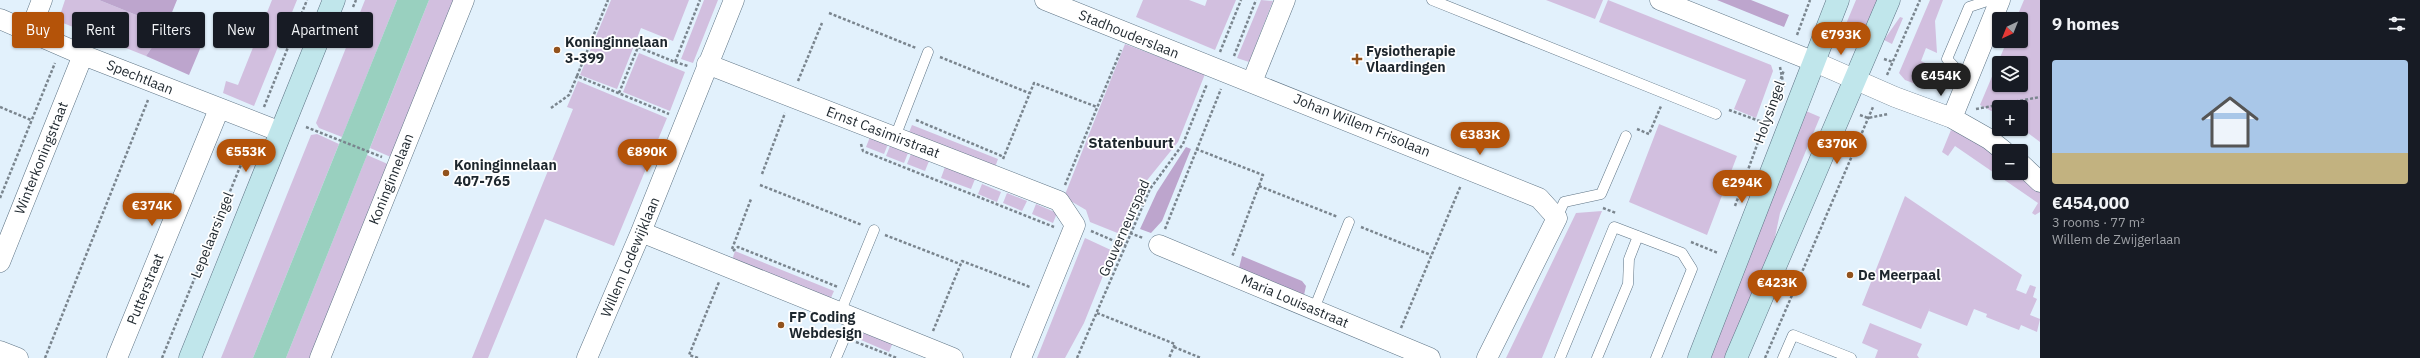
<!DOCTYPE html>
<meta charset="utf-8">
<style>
:root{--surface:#171b24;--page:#20242c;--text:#f1f3f6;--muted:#9ea1a6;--accent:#b45309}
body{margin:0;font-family:"IBM Plex Sans",sans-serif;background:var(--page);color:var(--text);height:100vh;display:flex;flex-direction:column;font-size:15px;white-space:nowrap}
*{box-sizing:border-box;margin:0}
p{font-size:13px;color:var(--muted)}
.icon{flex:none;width:22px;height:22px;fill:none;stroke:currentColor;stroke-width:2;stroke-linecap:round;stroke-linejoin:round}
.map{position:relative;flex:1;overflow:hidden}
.panel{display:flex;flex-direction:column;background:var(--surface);width:380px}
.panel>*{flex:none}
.banner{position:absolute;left:12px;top:12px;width:380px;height:36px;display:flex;gap:8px}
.needle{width:26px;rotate:223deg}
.tools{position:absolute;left:1992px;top:12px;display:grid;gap:8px}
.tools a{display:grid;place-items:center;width:36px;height:36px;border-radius:4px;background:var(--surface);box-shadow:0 1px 3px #0004;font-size:20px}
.price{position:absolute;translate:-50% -34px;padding:0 9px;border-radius:14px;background:var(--accent);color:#fff;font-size:13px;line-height:26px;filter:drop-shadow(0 1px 2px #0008)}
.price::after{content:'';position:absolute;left:50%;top:24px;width:12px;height:9px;margin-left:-6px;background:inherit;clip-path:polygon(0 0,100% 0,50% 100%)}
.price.on{background:#222;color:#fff}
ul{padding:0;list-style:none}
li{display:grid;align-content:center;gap:8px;height:212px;padding:0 12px}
li span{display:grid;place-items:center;height:124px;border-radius:4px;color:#555}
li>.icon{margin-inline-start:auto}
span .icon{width:72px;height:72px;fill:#fffc;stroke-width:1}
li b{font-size:17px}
h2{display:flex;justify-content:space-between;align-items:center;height:48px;padding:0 12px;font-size:17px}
.tag{padding:0 14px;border-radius:4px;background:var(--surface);box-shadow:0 1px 3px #0004;font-size:14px;line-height:36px}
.tag.on{background:var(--accent);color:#fff}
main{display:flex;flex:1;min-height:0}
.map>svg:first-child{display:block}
.green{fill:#d2bfdf;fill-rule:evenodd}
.forest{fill:#bda5cd}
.water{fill:#99d0bf}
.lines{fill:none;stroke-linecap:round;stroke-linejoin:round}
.lane-casing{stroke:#5e7485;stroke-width:11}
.street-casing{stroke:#5e7485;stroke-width:21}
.secondary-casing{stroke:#5e7485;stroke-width:23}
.path{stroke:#7a858e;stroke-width:2.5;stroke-dasharray:3 2;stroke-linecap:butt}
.lane{stroke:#fff;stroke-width:10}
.street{stroke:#fff;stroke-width:20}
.secondary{stroke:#c0e6eb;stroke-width:22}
.poi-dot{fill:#92521c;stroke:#fff;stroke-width:1.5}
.labels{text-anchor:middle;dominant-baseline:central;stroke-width:3.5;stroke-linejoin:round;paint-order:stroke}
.street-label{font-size:14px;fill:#1e272e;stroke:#fff}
.poi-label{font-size:14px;font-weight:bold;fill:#1e272e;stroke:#fff;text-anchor:start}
.neighbourhood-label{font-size:15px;font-weight:bold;fill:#1e272e;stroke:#fff}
</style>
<main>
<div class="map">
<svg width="2040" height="358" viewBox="0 0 2040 358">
<rect width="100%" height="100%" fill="#e2f1fc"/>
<path class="green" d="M65,0H99L166,27L146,56L58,21Z
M272,0H297L254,106L223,93L226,81L238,85Z
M365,0H397L342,137L319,128L316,123Z
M429,0H456L393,158L370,148Z
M611,0H689L673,41L641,28L617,89L580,75Z
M704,0H718L693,63L681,59Z
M1143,0H1189L1205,6L1207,0H1236L1215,50L1136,17Z
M1261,0L1273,1L1249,62L1237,58Z
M1546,0H1603L1595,19Z
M1608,0L1771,65L1773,71L1756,118L1734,109L1746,80L1599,22Z
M1856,0H1879L1865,34L1846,24Z
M1930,0H1943L1935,21L1937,53L1926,48L1921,61L1932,66L1926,78L1930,80L1926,88L1905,80L1899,73Z
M2024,0H2040V142L2021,128V107H1999V115L1980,105L2007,41H2021V19H2016ZM1999,63H2021V85H1999Z
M1900,17L1903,18L1892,44L1884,40Z
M1125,44L1205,74L1178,142L1140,189L1120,234L1090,222L1086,210L1064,197Z
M639,53L685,72L670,111L623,92Z
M578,81L667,118L614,246L545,219L488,358H472L573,109L567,107Z
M1806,111L1820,117L1780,213L1774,242L1725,358H1710Z
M1659,124L1737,156L1707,235L1629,202Z
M912,125L998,159L994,170L908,135Z
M1951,130L1972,137L1999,154V173H2021L2040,191V212L2035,215L2032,213L2038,203L1955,146L1948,156L1942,152Z
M317,134L339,144L253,358H221L311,135Z
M870,137L888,144L884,154L866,147Z
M890,146L908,153L904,163L886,156Z
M911,154L929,161L925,171L907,164Z
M367,155L390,165L313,358H286Z
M945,167L975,179L971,189L941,178Z
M982,184L1001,192L997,202L978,194Z
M1007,193L1027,201L1022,211L1003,203Z
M1905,196L2022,275L2016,290L2026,294L2030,285L2036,287L2033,297L2037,299L2030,315L2040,319L2037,332L2021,325L2019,330L1986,317L1987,314L1974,309L1967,326L1929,311L1930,308L1921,329L1862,305Z
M1036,204L1057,213L1053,223L1032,214Z
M1602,211L1542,358H1506L1576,213Z
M1085,238L1113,251L1084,323L1065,358H1037Z
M735,251L834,291L830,300L732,260Z
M1870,323L1922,344L1917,355L1919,358H1875L1878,350L1862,343Z
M865,330L893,342L889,352L861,340Z"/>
<path class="forest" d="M99,0H177L166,27L202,44L189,75L146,56L166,27Z
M1717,0H1751L1789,15L1784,27Z
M1186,147L1191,149L1162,221L1151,233L1140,229L1157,192Z
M1242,256L1302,281L1306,286L1304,295L1239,268Z"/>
<path class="water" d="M397,0H429L286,358H253Z"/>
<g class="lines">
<defs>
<path id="lane" d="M1432,0L1716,114
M1968,81L1947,59L1969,7L1990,0
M895,137L928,52
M1557,218L1564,202L1601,194L1626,136
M1314,309L1349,222
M840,313L874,230
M836,358L853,318
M1560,358L1614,227L1682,253L1692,269L1656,358
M1597,358L1628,284L1629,259L1638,236
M1783,358L1793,335L1851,358"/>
<path id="street" d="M1045,0L1539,198L1557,218L1487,358
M1660,0L1815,62L1895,97L1952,118L1989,139L2004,151
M0,19L83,55L281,132
M30,31L42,0
M707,64L1059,201L1075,225L1021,358
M1252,82L1285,0
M1952,118L2000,0
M2021,164L2040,182
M641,232L953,358
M1159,245L1430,358
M0,262L83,55
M0,351L18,358
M117,358L219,109
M320,358L464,0
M587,358L641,232L734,0"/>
<path id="secondary" d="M190,358L334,0
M1699,358L1838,0
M1736,358L1889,0"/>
</defs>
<use href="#lane" class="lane-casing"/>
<use href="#street" class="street-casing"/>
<use href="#secondary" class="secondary-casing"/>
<path class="path" d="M353,7L356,0
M829,13L916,48
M1797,35L1810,0
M1220,52L1241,0
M1234,56L1256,0
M940,57L1029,93
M1884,59L1893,62
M675,62L688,66
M1780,67L1784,87
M1887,75L1920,0
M577,76L608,0
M798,81L822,23
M619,93L638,47L675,62L700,0
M0,107L31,120
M264,107L307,0
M551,108L569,95L577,76L669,114
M1976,109L2040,97
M1729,110L1765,123
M1860,115L1868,118L1888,114
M916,120L1004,157
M306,127L382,157
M1637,129L1649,134L1661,106
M861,144L863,151L1054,227
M1196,149L1263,175L1232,257
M1003,159L1034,83L1097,107
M762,174L785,113
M760,185L862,225
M1065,185L1121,50
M1259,186L1338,217
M0,198L55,63
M1735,206L1784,70
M1603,208L1616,213
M1361,227L1431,255
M1165,229L1221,89
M1091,231L1126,246
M1130,233L1143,238
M885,235L960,264
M1691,242L1718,253
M732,249L751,199
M733,251L738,247L838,287
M1097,313L1175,344L1169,358
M1401,328L1461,185
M933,331L962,261L1030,287
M856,342L897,358
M1174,347L1201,358
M45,358L148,100
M162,358L251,140
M698,358L689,355L719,282
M1077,358L1150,189L1183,144L1207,84
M1765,358L1873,107"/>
<use href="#lane" class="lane"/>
<use href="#street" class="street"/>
<use href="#secondary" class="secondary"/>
</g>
<g class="poi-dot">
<circle cx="557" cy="50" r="4"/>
<path d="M1355 53h4v4h4v4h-4v4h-4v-4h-4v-4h4z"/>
<circle cx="446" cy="173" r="4"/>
<circle cx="1850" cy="275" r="4"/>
<circle cx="781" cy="325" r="4"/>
</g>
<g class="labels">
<g class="street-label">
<text transform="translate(1129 34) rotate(22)">Stadhouderslaan</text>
<text transform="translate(140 77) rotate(22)">Spechtlaan</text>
<text transform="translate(1769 112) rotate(-70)">Holysingel</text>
<text transform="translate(1362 125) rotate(22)">Johan Willem Frisolaan</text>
<text transform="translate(883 132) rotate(21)">Ernst Casimirstraat</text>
<text transform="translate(41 158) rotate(-68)">Winterkoningstraat</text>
<text transform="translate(391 179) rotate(-68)">Koninginnelaan</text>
<text transform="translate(1124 228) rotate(-66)">Gouverneurspad</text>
<text transform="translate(212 235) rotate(-68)">Lepelaarsingel</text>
<text transform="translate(630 257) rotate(-67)">Willem Lodewijklaan</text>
<text transform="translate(145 289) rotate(-68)">Putterstraat</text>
<text transform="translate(1295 301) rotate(23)">Maria Louisastraat</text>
</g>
<g class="poi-label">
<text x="565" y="42">Koninginnelaan<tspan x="565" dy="16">3-399</tspan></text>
<text x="1366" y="51">Fysiotherapie<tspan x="1366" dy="16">Vlaardingen</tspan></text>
<text x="454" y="165">Koninginnelaan<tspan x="454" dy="16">407-765</tspan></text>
<text x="1858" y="275">De Meerpaal</text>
<text x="789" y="317">FP Coding<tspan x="789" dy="16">Webdesign</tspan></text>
</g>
<g class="neighbourhood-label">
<text x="1131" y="142">Statenbuurt</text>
</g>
</g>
</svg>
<div class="tools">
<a><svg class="needle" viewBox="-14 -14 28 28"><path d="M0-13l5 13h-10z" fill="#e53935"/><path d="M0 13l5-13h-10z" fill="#9ea1a6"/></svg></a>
<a><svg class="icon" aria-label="layers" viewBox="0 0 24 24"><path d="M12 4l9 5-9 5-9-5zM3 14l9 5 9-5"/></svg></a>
<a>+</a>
<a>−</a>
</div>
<b class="price" style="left:1841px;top:56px">€793K</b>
<b class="price on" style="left:1941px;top:97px">€454K</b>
<b class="price" style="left:1480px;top:156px">€383K</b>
<b class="price" style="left:1837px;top:165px">€370K</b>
<b class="price" style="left:246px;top:173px">€553K</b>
<b class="price" style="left:647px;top:173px">€890K</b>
<b class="price" style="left:1742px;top:204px">€294K</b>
<b class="price" style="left:152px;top:227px">€374K</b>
<b class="price" style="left:1777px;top:304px">€423K</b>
<div class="banner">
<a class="tag on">Buy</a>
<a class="tag">Rent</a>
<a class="tag">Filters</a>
<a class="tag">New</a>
<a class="tag">Apartment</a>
</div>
</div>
<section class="panel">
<h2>9 homes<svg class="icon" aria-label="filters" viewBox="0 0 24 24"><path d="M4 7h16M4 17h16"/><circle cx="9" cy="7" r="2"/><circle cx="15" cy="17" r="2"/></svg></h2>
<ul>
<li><span style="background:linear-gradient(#a9c7e8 75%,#c2b280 0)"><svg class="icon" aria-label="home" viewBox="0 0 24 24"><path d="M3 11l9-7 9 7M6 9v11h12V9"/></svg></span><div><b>€454,000</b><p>3 rooms · 77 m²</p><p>Willem de Zwijgerlaan</p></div></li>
</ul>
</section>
</main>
